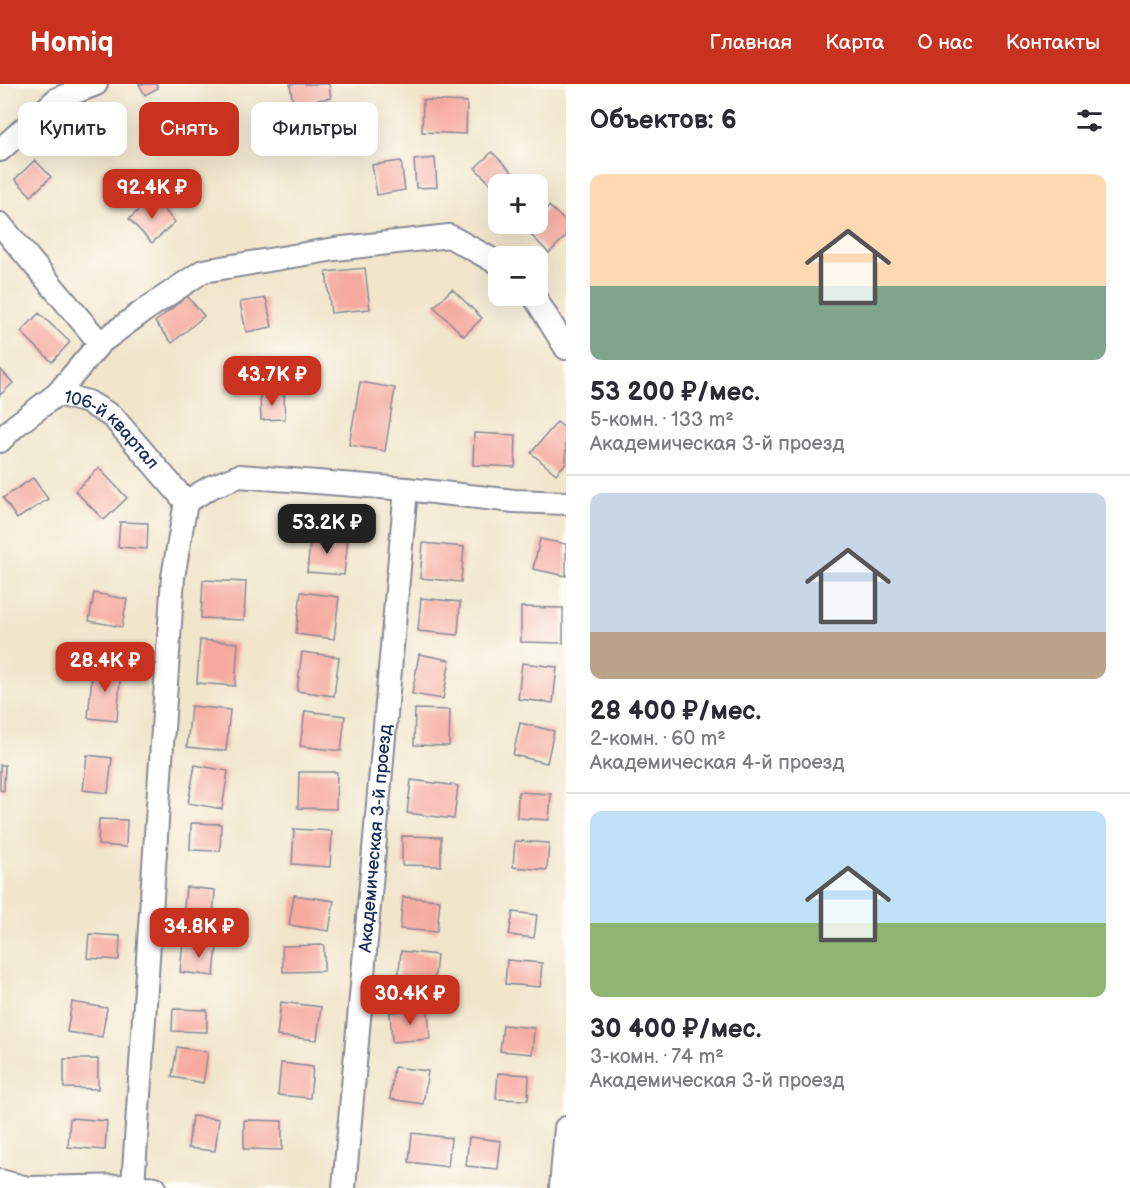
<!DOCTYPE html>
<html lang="ru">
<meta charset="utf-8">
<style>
:root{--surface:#fff;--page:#f7f7f7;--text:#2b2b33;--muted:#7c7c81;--line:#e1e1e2;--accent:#c8321e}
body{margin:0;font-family:"Balsamiq Sans",sans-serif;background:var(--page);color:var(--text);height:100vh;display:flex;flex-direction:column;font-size:22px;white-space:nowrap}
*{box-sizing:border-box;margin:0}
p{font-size:20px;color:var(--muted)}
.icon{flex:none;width:33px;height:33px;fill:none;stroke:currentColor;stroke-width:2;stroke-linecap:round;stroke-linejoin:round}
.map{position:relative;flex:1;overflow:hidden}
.side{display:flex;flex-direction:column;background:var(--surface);width:564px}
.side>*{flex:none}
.guide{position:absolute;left:18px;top:18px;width:458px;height:54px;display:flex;gap:12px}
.fabs{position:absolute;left:488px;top:90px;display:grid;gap:12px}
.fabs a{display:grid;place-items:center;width:60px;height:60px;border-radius:12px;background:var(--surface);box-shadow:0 6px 24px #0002;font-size:30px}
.price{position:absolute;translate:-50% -51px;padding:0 14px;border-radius:12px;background:var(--accent);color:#fff;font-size:20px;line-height:39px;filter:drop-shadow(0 2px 3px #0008)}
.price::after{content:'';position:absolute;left:50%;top:36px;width:18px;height:14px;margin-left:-9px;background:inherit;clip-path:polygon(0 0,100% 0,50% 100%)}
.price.current{background:#222;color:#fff}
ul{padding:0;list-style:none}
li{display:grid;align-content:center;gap:12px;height:318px;padding:0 24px}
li+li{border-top:2px solid var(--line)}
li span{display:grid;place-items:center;height:186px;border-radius:12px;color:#555}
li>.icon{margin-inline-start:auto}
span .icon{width:108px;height:108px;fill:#fffc;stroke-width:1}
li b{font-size:26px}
h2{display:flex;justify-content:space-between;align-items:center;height:72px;padding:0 24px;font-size:26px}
.tag{padding:0 21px;border-radius:12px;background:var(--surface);box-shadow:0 6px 24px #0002;font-size:21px;line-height:54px}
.tag.current{background:var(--accent);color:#fff}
header{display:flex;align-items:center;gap:36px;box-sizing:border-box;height:84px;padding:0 30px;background:var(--accent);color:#fff}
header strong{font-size:28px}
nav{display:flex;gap:33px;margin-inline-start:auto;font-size:21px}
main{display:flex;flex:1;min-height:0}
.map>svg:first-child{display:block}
.building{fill:#f6aa9f}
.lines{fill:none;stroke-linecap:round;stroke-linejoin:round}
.street-casing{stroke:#868a94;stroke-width:26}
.street{stroke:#fff;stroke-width:22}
.labels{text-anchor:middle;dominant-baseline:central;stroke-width:5;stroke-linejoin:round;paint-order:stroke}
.street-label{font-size:18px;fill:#1b2f5e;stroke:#fdfcf7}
</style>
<header>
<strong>Homiq</strong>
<nav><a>Главная</a><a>Карта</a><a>О нас</a><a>Контакты</a></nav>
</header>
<main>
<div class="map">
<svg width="566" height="1104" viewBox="0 0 566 1104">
<rect width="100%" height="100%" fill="#fdfcf7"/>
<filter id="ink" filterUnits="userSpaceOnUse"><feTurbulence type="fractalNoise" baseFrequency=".0167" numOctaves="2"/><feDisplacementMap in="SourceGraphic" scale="12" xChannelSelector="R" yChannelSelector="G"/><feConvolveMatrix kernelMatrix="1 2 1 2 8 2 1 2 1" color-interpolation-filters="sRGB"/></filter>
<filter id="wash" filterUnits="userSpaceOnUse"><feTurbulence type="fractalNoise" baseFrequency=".008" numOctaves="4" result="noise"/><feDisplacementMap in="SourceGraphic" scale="24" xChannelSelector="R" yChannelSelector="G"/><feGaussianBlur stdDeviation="1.35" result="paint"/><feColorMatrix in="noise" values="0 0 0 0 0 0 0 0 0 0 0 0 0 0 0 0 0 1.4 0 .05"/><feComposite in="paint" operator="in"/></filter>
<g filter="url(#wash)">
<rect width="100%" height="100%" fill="#f1e5ca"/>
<g id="blocks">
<path class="building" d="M139,0H156L158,4L145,11Z
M290,0H329L331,14L293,20Z
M423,16L467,18L466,50L422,48Z
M281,38L283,70L258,71L257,39Z
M492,68L516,92L508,100H498V107L475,84Z
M435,74L437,103L416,104L414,76Z
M35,76L51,93L31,112L15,95Z
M401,77L405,106L377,111L372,81Z
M153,113L175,138L152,159L129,135Z
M549,122L566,138V152L549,169L526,146L532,140H537V135Z
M365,184L370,225L331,229L326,188Z
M452,205L482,234L464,252L434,223Z
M187,212L204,232L172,259L155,238Z
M266,214L272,243L246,248L240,218Z
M39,229L70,258L52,278L21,248Z
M0,285L13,299L0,311Z
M360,298L395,304L385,367L349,361Z
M260,310H284L285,335L261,336Z
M557,338L566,345V379L556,390L531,369Z
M474,349L516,351L515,383L473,381Z
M99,384L127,414L104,436L75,407Z
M33,394L48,415L17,435L3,414Z
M120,438L148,439L147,465L118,463Z
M311,450L348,454L344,491L307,488Z
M540,455L566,460V492L533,485Z
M423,459L464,463L461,498L420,494Z
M203,496L246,498L244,536L201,534Z
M301,508L339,513L334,555L296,550Z
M94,509L127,515L122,543L89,537Z
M421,514L460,518L458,551L418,547Z
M521,523L563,524V559L521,558Z
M200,556L238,559L235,602L197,599Z
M302,568L339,573L334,612L297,607Z
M419,570L450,576L443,615L412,610Z
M522,579L557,583L553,619L518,615Z
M93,581L121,584L117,637L88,634Z
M191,622L230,626L226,667L187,663Z
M415,625L450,626L449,662L414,661Z
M305,627L345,632L341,667L300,662Z
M520,639L554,647L547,679L513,671Z
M87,671L112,674L108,709L83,706Z
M0,681H5L4,707L0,706Z
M195,681L228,687L222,725L188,719Z
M299,688H337L336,725L298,724Z
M411,696L458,702L454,735L407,729Z
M518,708L551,710L549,736L517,734Z
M99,735L127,736L126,763L98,761Z
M191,739L221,740L220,767L190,766Z
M294,745L332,747L330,783L292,780Z
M402,752L441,753V782L402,781Z
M515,757L549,759L547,786L513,783Z
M186,803L215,806L213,835L183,832Z
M294,811L334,817L329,847L289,841Z
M403,813L440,816L437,848L400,845Z
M513,828L537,831L534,854L509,851Z
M89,850L120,852L119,876L87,874Z
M183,858L217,861L214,892L180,888Z
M324,861V887L283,888L282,862Z
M401,867L437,871L434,901L398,897Z
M507,876L542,879L540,903L505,900Z
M72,918L107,924L102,953L67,948Z
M281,918L321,923L317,956L277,952Z
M173,925L207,926V948L172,947Z
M428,926L430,955L392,958L390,928Z
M503,941L534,944L532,970L500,967Z
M177,963L208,968L203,999L172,993Z
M64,975H98V1005L64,1004Z
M281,979L313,983L310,1014L278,1011Z
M394,983L428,987L423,1020L390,1015Z
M498,989L529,991L528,1016L496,1015Z
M192,1032L219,1035L215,1067L188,1064Z
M70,1034L107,1037L105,1066L68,1063Z
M244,1036L282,1037V1066L244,1065Z
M412,1049L451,1054L448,1083L409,1078Z
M469,1053L501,1057L498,1085L466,1082Z"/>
</g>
</g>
<g filter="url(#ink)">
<use href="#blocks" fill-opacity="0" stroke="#868a94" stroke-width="1.5"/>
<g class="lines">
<defs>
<g id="street">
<path d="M0,66L57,15L96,0"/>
<path d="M0,140L100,259"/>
<path d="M534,212L566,264"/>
<path d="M57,310L100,259L142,228L203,187L335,165L449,152L498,179"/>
<path id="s1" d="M0,357L15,342L57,310L88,318L113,333L186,418"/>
<path d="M0,1097L28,1104L133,1102L155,1104"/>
<path d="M133,1102L173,493L186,418L211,403L239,392L406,405L514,417L566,419"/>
<path id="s2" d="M344,1104L406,405"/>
<path d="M561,1104L566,1044"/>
</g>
</defs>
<use href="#street" class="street-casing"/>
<use href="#street" class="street"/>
</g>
</g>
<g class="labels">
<g class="street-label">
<text stroke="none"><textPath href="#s1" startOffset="141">106-й квартал</textPath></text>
<text stroke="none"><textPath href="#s2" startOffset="351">Академическая 3-й проезд</textPath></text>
</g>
</g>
</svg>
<div class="fabs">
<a>+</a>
<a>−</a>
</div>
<b class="price" style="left:152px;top:136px">92.4K ₽</b>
<b class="price" style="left:272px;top:323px">43.7K ₽</b>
<b class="price current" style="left:327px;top:471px">53.2K ₽</b>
<b class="price" style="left:105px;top:609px">28.4K ₽</b>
<b class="price" style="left:199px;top:875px">34.8K ₽</b>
<b class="price" style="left:410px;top:942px">30.4K ₽</b>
<div class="guide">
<a class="tag">Купить</a>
<a class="tag current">Снять</a>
<a class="tag">Фильтры</a>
</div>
</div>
<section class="side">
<h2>Объектов: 6<svg class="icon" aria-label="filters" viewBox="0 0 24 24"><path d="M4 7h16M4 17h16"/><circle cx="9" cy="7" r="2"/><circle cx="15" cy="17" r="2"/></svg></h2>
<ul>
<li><span style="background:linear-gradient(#ffd9b3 60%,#7fa58c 0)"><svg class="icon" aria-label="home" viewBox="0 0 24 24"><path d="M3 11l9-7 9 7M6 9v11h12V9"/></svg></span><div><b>53 200 ₽/мес.</b><p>5-комн. · 133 m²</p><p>Академическая 3-й проезд</p></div></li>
<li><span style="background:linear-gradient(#c9d6e8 75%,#b9a48a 0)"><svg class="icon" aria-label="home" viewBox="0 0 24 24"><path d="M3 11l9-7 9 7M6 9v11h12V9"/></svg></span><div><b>28 400 ₽/мес.</b><p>2-комн. · 60 m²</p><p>Академическая 4-й проезд</p></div></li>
<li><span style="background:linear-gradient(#bfe0f5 60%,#8fb573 0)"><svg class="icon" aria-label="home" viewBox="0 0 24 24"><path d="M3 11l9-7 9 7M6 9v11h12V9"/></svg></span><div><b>30 400 ₽/мес.</b><p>3-комн. · 74 m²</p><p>Академическая 3-й проезд</p></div></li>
</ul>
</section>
</main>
